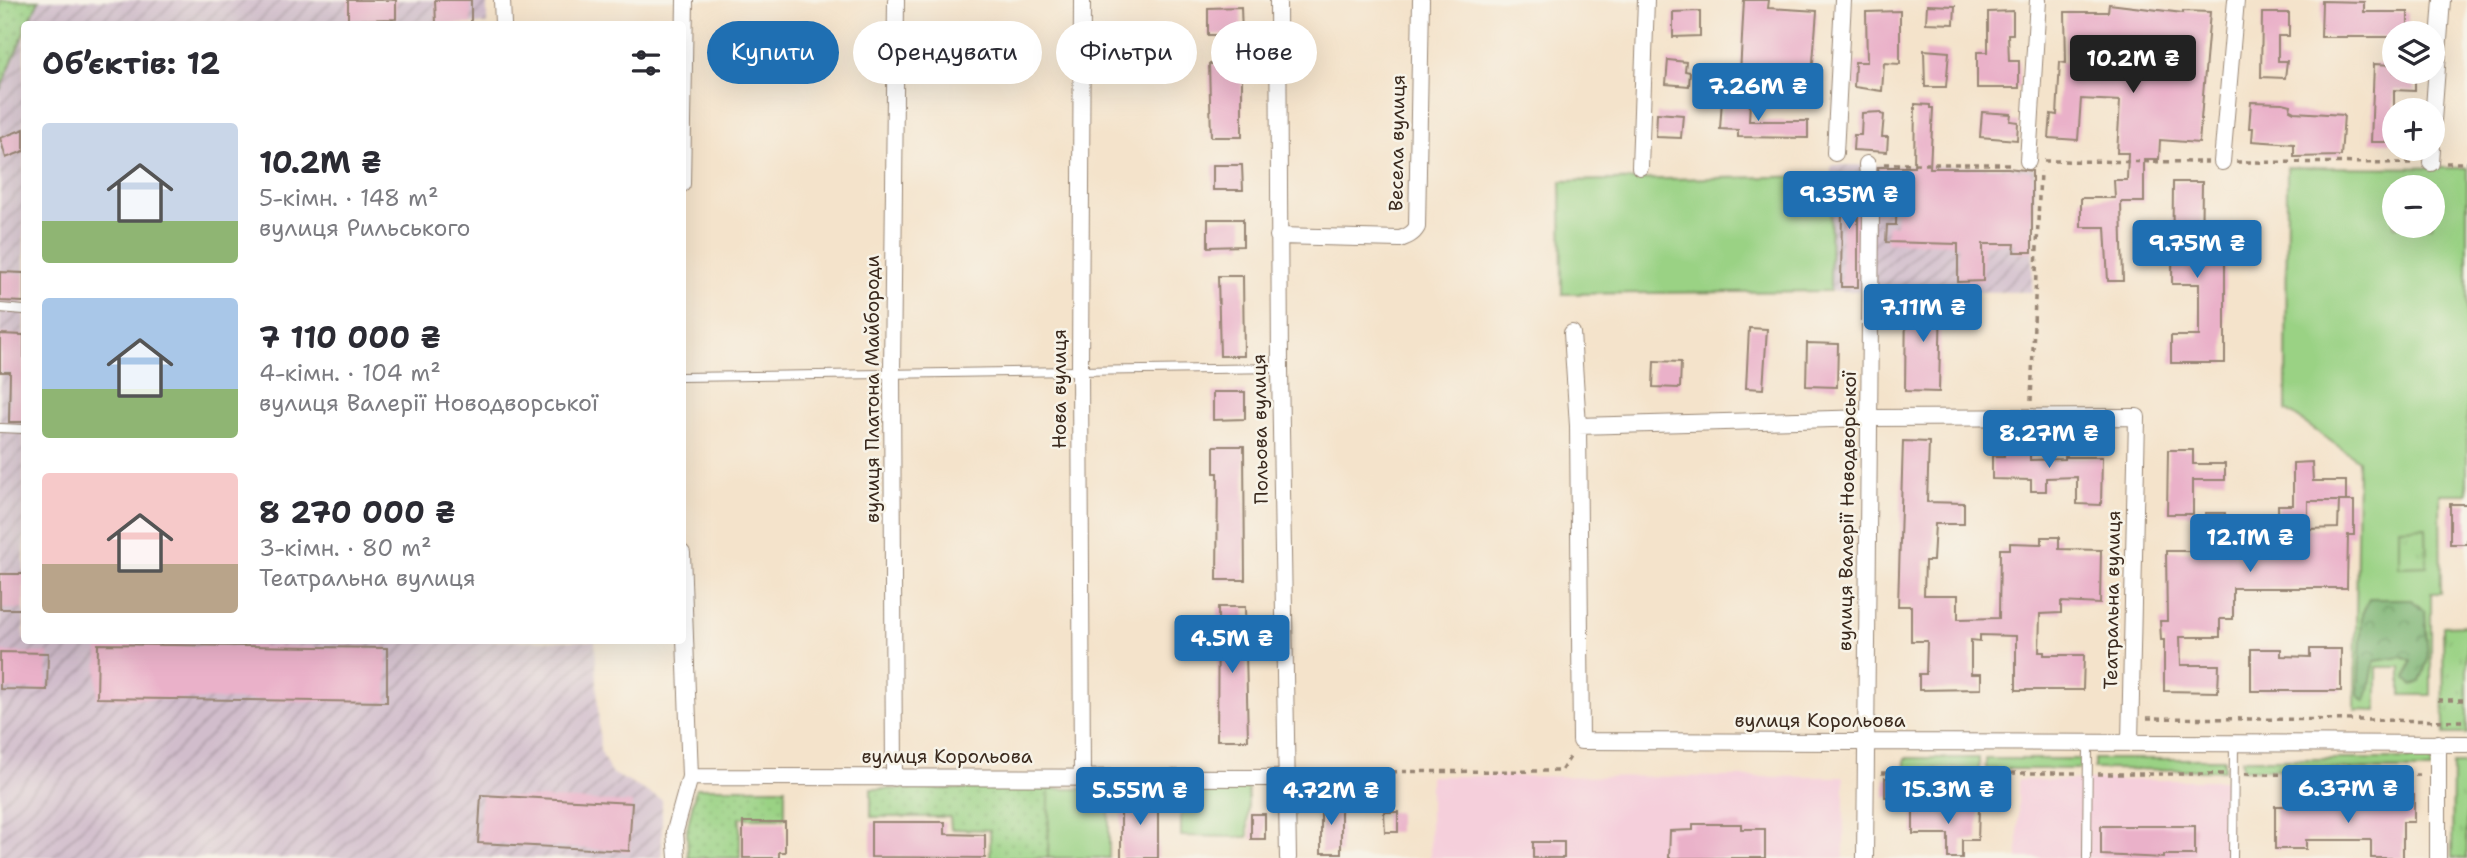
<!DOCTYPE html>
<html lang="uk">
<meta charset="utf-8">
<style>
:root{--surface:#fff;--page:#f2f2f3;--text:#2b2b33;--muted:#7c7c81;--accent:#1f6fb2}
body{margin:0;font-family:"Shantell Sans",sans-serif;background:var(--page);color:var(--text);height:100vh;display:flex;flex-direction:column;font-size:26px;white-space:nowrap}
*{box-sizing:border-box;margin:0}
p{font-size:23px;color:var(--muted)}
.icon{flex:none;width:38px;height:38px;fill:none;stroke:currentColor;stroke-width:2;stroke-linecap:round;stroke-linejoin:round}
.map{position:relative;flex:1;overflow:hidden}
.panel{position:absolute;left:21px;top:21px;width:665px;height:623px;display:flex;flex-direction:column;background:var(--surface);border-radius:7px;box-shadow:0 7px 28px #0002}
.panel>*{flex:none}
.top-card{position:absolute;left:707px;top:21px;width:665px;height:63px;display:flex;gap:14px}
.tools{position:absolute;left:2382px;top:21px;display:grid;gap:14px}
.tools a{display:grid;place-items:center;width:63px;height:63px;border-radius:50%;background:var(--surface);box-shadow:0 7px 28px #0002;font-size:35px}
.price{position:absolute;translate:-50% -60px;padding:0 16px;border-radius:7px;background:var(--accent);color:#fff;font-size:23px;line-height:46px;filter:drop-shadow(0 2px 4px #0008)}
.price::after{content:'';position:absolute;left:50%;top:42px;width:21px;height:16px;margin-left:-10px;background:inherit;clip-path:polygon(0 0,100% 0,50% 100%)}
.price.selected{background:#222;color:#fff}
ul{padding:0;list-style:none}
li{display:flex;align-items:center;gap:21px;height:175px;padding:0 21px}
li span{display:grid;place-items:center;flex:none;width:196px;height:140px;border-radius:7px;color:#555}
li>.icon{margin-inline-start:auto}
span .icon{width:84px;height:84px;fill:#fffc;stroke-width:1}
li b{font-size:30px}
h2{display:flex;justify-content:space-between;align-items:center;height:84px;padding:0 21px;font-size:30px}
.tag{padding:0 24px;border-radius:32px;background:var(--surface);box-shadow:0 7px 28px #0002;font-size:24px;line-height:63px}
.tag.selected{background:var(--accent);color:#fff}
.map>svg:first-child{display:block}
.built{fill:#f5cfdb}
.industrial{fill:url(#industrial-furrows)}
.grass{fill:#9ad284;stroke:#6a7e51;stroke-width:2;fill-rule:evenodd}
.forest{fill:url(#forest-crowns);stroke:#5b6f48;stroke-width:2}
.park{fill:url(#park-tufts);stroke:#6a7e51;stroke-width:2}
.garden{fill:url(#garden-dots);stroke:#6a7e51;stroke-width:2}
.building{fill:#eab1c9}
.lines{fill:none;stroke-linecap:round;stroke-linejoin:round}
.service-casing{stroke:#988674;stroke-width:10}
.minor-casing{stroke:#988674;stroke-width:18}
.path{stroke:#988674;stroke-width:3.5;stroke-dasharray:5 5;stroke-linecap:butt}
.service{stroke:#fff;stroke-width:8}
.minor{stroke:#fff;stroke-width:16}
.labels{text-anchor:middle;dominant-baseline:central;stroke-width:5;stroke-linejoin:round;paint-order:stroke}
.street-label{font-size:19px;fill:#3b2a1e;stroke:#f7f3e8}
</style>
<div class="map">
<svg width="2467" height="858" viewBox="0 0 2467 858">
<defs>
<pattern id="industrial-furrows" width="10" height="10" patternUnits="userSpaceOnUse" patternTransform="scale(1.75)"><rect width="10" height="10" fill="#d1bdcc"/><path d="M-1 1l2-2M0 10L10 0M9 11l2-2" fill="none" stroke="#ab9aa5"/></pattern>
<pattern id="forest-crowns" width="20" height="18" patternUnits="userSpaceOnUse" patternTransform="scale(1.75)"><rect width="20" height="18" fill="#7bb472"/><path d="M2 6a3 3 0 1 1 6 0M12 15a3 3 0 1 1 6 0" fill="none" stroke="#66935d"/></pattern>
<pattern id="park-tufts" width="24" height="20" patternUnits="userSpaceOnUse" patternTransform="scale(1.75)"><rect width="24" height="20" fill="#9ad284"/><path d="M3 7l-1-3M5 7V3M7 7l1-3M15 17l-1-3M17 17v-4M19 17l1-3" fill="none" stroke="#86b472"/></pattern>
<pattern id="garden-dots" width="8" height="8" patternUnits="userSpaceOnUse" patternTransform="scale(1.75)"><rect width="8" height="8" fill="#9ad284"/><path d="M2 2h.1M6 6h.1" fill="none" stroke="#86b472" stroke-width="1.8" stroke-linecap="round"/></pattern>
</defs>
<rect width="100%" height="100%" fill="#f7f3e8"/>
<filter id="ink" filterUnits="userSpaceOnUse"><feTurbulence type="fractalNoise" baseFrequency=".0143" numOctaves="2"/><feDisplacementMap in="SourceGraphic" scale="14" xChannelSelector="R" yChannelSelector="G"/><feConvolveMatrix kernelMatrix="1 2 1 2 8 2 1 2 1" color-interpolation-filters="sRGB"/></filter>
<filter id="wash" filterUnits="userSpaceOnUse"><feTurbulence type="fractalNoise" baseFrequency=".00686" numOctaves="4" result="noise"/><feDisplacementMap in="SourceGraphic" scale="28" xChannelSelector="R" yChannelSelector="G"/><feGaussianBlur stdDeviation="1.57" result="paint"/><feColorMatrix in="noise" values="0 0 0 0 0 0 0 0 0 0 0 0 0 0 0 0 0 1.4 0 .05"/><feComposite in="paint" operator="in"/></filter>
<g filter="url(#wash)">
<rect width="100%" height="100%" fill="#f4e3cb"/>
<path class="built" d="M1430,776L1844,777V858H1430Z
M2018,780H2229V858H2018Z"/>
<path class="industrial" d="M39,0H487V24H28Z
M24,33V640L595,641L600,750L610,772L662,800V858H0V90Z
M1831,165L2035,167L2032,292L1830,291Z"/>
<path class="grass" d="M2287,167L2467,168V494H2440L2441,593H2431V695H2401V667H2377V711L2355,710L2358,460L2286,410ZM2394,187H2432V226H2394Z
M1831,176L1830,291L1562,294L1561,181Z
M1905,758H1979V769H1905Z
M1986,759H2083V769H1986Z
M2094,759H2224V770L2094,769Z
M2242,759H2431V770L2242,769Z
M1049,789H1109V858H1048Z
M1181,789H1248V837L1181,836Z"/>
<path class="forest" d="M2369,599H2411L2425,612L2428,659L2420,682L2412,686L2406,678L2411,661L2402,657L2375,661C2371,672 2371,693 2365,701L2358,695L2362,614Z"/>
<path class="park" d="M2426,527L2427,566L2399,567V528Z
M2467,625V734H2444L2443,626Z
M2453,764H2467V858H2452Z"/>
<path class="garden" d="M0,0H39L28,24H24V33L0,90Z
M696,788H785V818H740V858H688L687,830Z
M871,789H1049L1048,858H990V830L951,829L950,817H871Z"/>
<g id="blocks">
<path class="building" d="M348,0H396V19L348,20Z
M435,0H471V24H436Z
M1744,0H1769L1768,8L1817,11L1811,87L1785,85L1786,71L1756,69L1754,94L1739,92Z
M2322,1L2364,2V12H2408V33H2394V37H2321Z
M2109,4L2183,13V11L2210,12L2199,143L2160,140L2159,159H2144V202H2121L2123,281H2108L2105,227H2081V198H2115L2114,180H2127L2128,153H2117L2120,101L2081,99L2078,140L2049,138L2051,114L2057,115L2060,62L2066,63L2065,12H2108Z
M1927,5L1955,6L1954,24L1926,23Z
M1241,7L1242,35H1208V8Z
M1700,11V36L1673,37V12Z
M1900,11V64L1884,63L1882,91L1854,87L1855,62H1867L1866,12Z
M2013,11V34H2008L2009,61H2019V88H1977V52H1988V12Z
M2262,13H2289V36H2278V61H2287L2285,78L2261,77Z
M1924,50L1949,52L1946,87H1925Z
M1668,60L1686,62L1685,71L1690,72L1689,86L1666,84Z
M1209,64H1242V137H1211Z
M2374,64L2394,65V72H2415V91L2394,90V142H2371Z
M1722,100L1750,102L1749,121H1808V138L1738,137V130L1720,129Z
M2251,102L2283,103L2291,105L2290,110L2294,112L2344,115L2341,156L2294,157V144L2252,141L2253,128H2249Z
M1915,104L1930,105V108H1933L1930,168H2008L2032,171V252H2014L2015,244H1983V281L1958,282V244L1886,242L1887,225H1896L1897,184H1879L1878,167H1914Z
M1881,112V114L1884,115L1882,137H1888L1887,152L1853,150L1854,135H1861L1862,113Z
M1982,112L2011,114L2010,121L2018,122L2017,140L1980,137Z
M1657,113L1683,115L1681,138L1656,137Z
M24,129V151L6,158L0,138Z
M1213,165H1242L1243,190H1213Z
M1838,179H1858V287H1841L1842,206H1838Z
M2173,182H2202L2201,257H2225V363H2171V336H2199V284H2172Z
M1208,219H1243V246L1208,247Z
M0,272L24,273V302L0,301Z
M1218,276H1243L1244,356H1220Z
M1906,296L1941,297L1939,392L1905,391Z
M1749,328L1767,329L1763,389L1746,388Z
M0,334L24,335V422H9L10,372H0Z
M1807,343L1838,344L1837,387L1806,386Z
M1654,361L1681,362L1680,388L1653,387Z
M1213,392H1245V419L1213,420Z
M2004,436H2030V460L2065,459V457H2102L2101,505L2077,504V477L2046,478V491H2031V480L1992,479V456H2004Z
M1903,441L1929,442L1927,502L1964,503V524H1935L1933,561H1925L1924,595H1958V619L1999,618L2000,549H2010V543L2042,544V537H2059V549L2101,550L2100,604L2061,602V613L2040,614L2039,652H2044V655H2084L2083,690H2016V636L1980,635V641L1971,640V674H1981V689L1919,690V674H1926L1927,641H1911V606H1898Z
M1214,446H1244L1245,580H1217L1218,473H1214Z
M2168,450H2193V464H2225V480H2193V514H2167Z
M2312,462L2313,481H2346V501H2308V529L2338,528L2339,501H2354V535H2348L2347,588H2233V619H2220V637H2180L2181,665H2219L2218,692L2164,691V640H2161L2160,621H2167L2166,551H2205V513H2225V545H2233L2234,554L2279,553L2278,505H2293V463Z
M2450,504H2467V544H2450Z
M0,574H24V609H0Z
M1218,607H1245L1248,740H1217Z
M98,644L387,648V702L97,698Z
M2251,649H2281V656L2310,657V649H2341V691H2251Z
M0,652L48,653L47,690L0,689Z
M1899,777V797H1885V778Z
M481,795L632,803L629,851L478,843Z
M2376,795H2414V822H2403V858H2371V840H2306V849H2275V806H2376Z
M1121,796H1158V858H1121Z
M1321,800H1341V853H1321Z
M1913,808H1979L1978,840H1962V858H1948V834H1913Z
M1384,812H1398V832H1385Z
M1251,814H1265V839H1251Z
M743,822H785V852H779V858H743Z
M871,822H945V834L985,835V858L871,857Z
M1693,824H1741V829H1765V858H1669L1670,831L1693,830Z
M2101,826H2195V855H2164V858L2101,855Z
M1533,842H1564V858H1533Z"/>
</g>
</g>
<g filter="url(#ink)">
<use href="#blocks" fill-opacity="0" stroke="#988674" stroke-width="2"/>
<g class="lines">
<defs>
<path id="service" d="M0,308L24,310
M682,377L1280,368
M0,428L24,429
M2087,858L2088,742
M2233,858L2234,743"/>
<path id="minor" d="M502,0L503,24
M1278,0L1280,368L1288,858
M2432,134L2442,0
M1835,153L1843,0
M2028,161L2038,0
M2222,162L2236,0
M2431,163L2432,149
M1640,167L1646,0
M682,184L685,0
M1278,236L1400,239C1408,236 1413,234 1417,227L1421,0
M1572,333L1578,426L1581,741L2467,744
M1578,426L1869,418L2137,417L2130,742
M2438,743V858
M690,777L1288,778
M894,778L892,374L896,0
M1082,778L1080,371L1082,0
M677,858L675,831L690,777L682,553
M1865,858L1871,212L1867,164"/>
</defs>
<use href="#service" class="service-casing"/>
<use href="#minor" class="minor-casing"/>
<path class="path" d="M2044,161L2208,162
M2236,162L2414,163
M2446,163H2467
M1884,164H2012
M2031,401L2040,171
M2438,700H2467
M2147,718L2467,721
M1302,772L1561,771L1572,754
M1881,773H2077
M2098,774H2224
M2245,774L2423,775"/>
<use href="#service" class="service"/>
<use href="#minor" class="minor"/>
</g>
</g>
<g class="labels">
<g class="street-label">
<text transform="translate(1397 143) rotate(-89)">Весела вулиця</text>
<text transform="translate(872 389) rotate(-90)">вулиця Платона Майбороди</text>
<text transform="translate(1059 389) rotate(-90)">Нова вулиця</text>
<text transform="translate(1260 429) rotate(-91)">Польова вулиця</text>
<text transform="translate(1847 511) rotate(-89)">вулиця Валерії Новодворської</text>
<text transform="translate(2112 600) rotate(-89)">Театральна вулиця</text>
<text x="1820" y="720">вулиця Корольова</text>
<text x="947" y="756">вулиця Корольова</text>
</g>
</g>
</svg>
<div class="tools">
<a><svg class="icon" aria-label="layers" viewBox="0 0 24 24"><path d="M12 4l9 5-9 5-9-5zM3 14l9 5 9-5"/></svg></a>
<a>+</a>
<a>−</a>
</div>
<b class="price selected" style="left:2133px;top:95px">10.2M ₴</b>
<b class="price" style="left:1758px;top:123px">7.26M ₴</b>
<b class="price" style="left:1849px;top:231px">9.35M ₴</b>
<b class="price" style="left:2197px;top:280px">9.75M ₴</b>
<b class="price" style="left:1923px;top:344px">7.11M ₴</b>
<b class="price" style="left:2049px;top:470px">8.27M ₴</b>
<b class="price" style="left:2250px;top:574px">12.1M ₴</b>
<b class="price" style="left:1232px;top:675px">4.5M ₴</b>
<b class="price" style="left:2348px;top:825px">6.37M ₴</b>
<b class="price" style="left:1948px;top:826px">15.3M ₴</b>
<b class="price" style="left:1140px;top:827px">5.55M ₴</b>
<b class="price" style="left:1331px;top:827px">4.72M ₴</b>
<div class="top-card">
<a class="tag selected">Купити</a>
<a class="tag">Орендувати</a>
<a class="tag">Фільтри</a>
<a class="tag">Нове</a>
</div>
<section class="panel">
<h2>Об’єктів: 12<svg class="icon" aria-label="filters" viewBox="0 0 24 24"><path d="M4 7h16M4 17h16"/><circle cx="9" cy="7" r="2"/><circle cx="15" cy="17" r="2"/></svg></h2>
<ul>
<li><span style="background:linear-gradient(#c9d6e8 70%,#8fb573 0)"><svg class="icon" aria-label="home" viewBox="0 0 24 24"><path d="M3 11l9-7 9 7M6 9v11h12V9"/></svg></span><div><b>10.2M ₴</b><p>5-кімн. · 148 m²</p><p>вулиця Рильського</p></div></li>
<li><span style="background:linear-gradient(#a9c7e8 65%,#8fb573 0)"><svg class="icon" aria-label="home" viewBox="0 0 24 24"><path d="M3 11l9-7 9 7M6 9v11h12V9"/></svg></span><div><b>7 110 000 ₴</b><p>4-кімн. · 104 m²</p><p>вулиця Валерії Новодворської</p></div></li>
<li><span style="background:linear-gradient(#f6c9c9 65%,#b9a48a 0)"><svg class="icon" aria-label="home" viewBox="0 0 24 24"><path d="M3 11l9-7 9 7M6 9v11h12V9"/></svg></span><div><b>8 270 000 ₴</b><p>3-кімн. · 80 m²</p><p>Театральна вулиця</p></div></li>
</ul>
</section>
</div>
